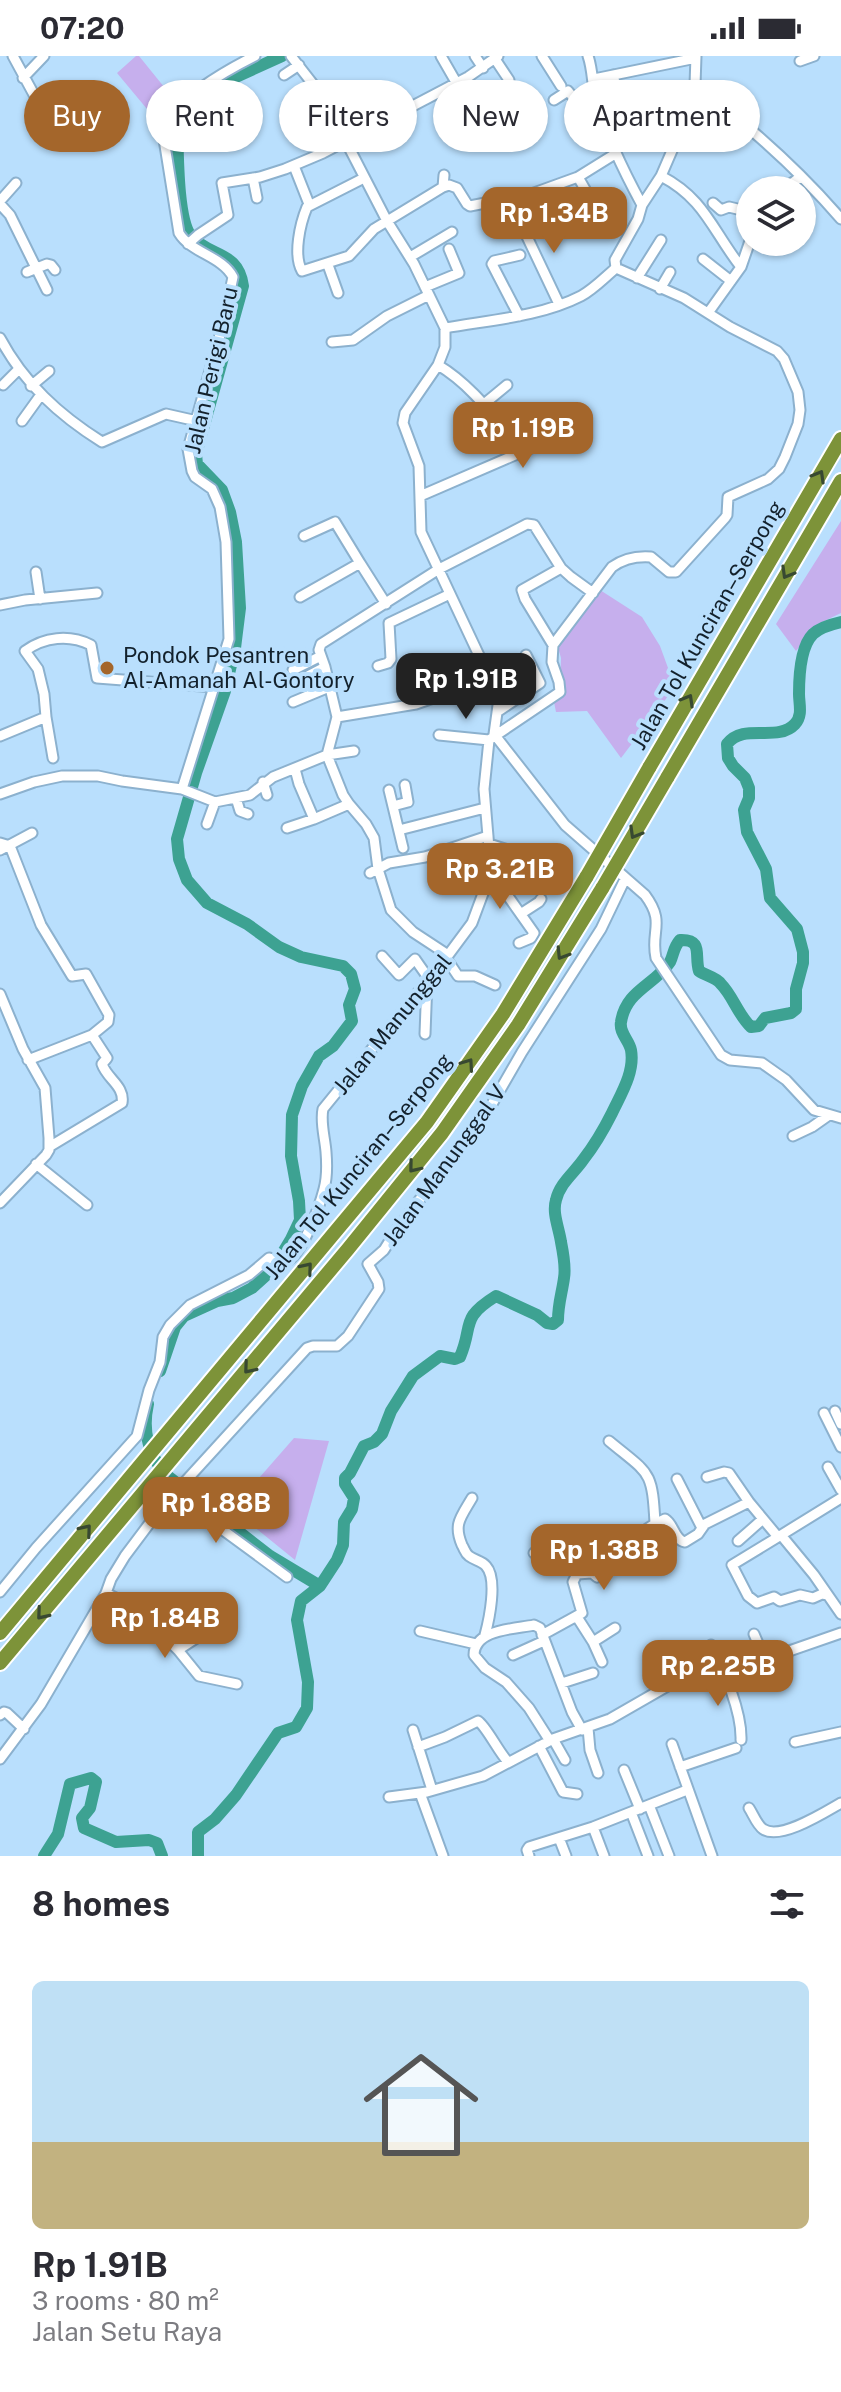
<!DOCTYPE html>
<meta charset="utf-8">
<style>
:root{--surface:#fff;--page:#f7f7f7;--text:#2b2b33;--muted:#7c7c81;--accent:#a4662b}
body{margin:0;font-family:"Public Sans",sans-serif;background:var(--page);color:var(--text);height:100vh;display:flex;flex-direction:column;font-size:30px;white-space:nowrap}
*{box-sizing:border-box;margin:0}
p{font-size:26px;color:var(--muted)}
.icon{flex:none;width:44px;height:44px;fill:none;stroke:currentColor;stroke-width:2;stroke-linecap:round;stroke-linejoin:round}
.map{position:relative;height:1800px;overflow:hidden}
.sheet{display:flex;flex-direction:column;background:var(--surface);flex:1}
.sheet>*{flex:none}
.guide{position:absolute;left:24px;top:24px;width:794px;height:72px;display:flex;gap:16px}
.tools{position:absolute;left:736px;top:120px;display:grid;gap:16px}
.tools a{display:grid;place-items:center;width:80px;height:80px;border-radius:50%;background:var(--surface);box-shadow:0 2px 6px #0004;font-size:40px}
.price{position:absolute;translate:-50% -68px;padding:0 18px;border-radius:16px;background:var(--accent);color:#fff;font-size:26px;line-height:52px;filter:drop-shadow(0 2px 4px #0008)}
.price::after{content:'';position:absolute;left:50%;top:48px;width:24px;height:18px;margin-left:-12px;background:inherit;clip-path:polygon(0 0,100% 0,50% 100%)}
.price.current{background:#222;color:#fff}
ul{padding:0;list-style:none}
li{display:grid;align-content:center;gap:16px;height:424px;padding:0 32px}
li span{display:grid;place-items:center;height:248px;border-radius:12px;color:#555}
li>.icon{margin-inline-start:auto}
span .icon{width:144px;height:144px;fill:#fffc;stroke-width:1}
li b{font-size:34px}
h2{display:flex;justify-content:space-between;align-items:center;height:96px;padding:0 32px;font-size:34px}
.tag{padding:0 28px;border-radius:36px;background:var(--surface);box-shadow:0 2px 6px #0004;font-size:28px;line-height:72px}
.tag.current{background:var(--accent);color:#fff}
.status{display:flex;justify-content:space-between;align-items:center;height:56px;padding:0 40px;background:var(--surface);direction:ltr}
.status svg{height:22px;fill:currentColor}
.map>svg:first-child{display:block}
.green{fill:#c6afed}
.lines{fill:none;stroke-linecap:round;stroke-linejoin:round}
.river{stroke:#3da292;stroke-width:12}
.minor-casing{stroke:#8cb1ce;stroke-width:13}
.highway-casing{stroke:#fff;stroke-width:18}
.minor{stroke:#fff;stroke-width:9}
.highway{stroke:#7d9339;stroke-width:14}
.highway-bridge-casing{stroke:#fff;stroke-width:18;stroke-linecap:butt}
.highway-bridge{stroke:#7d9339;stroke-width:14}
.oneway{stroke:#384931}
.poi-dot{fill:#a4662b;stroke:#b9dffd;stroke-width:3}
.labels{text-anchor:middle;dominant-baseline:central;stroke-width:8;stroke-linejoin:round;paint-order:stroke}
.street-label{font-size:22px;fill:#13212c;stroke:#b9dffd}
.poi-label{font-size:22px;fill:#13212c;stroke:#b9dffd;text-anchor:start}
</style>
<div class="status"><b>07:20</b><svg viewBox="0 0 49 12"><path d="M0 12V9h3v3zM5 12V6h3v6zM10 12V3h3v9zM15 12V0h3v12zM26 1h20v11H26zM47 4h2v5h-2z"/></svg></div>
<div class="map">
<svg width="841" height="1800" viewBox="0 0 841 1800">
<rect width="100%" height="100%" fill="#b9dffd"/>
<path class="green" d="M136,0H139L173,42L152,59L117,17Z
M841,465V557L818,568L796,595L776,568Z
M600,534L642,561L660,590L675,631L621,702L587,655L556,656L553,641L560,634L561,602L557,588Z
M294,1382L329,1385L295,1504L232,1453Z"/>
<g class="lines">
<path class="river" d="M160,1315L175,1271L184,1260L217,1245L233,1242L252,1232L273,1213L291,1183L300,1164L299,1145L291,1100L292,1059L302,1030L319,1000L333,990L352,965L349,949L355,933L351,918L343,910L301,901L279,891L247,868L207,847L187,824L179,803L177,783L196,717L225,635L235,592L240,552L236,486L230,456L222,434L197,408L196,398L243,230C238,194 210,202 191,180C177,163 178,92 177,68L227,25L282,0
M148,1348C142,1375 148,1397 165,1418L270,1500L320,1530L301,1545L297,1564L308,1626L307,1652L296,1671L278,1677L236,1739L215,1763L198,1776V1800
M320,1530L337,1504L343,1489L344,1466L352,1453L354,1442L345,1428V1422L350,1417L364,1390L374,1386L382,1378L391,1355L413,1320L440,1300L455,1303L460,1301C474,1269 459,1263 496,1240L537,1259L547,1267L553,1268L558,1264C558,1248 562,1237 564,1222C566,1211 563,1196 561,1186C559,1172 552,1157 556,1144C560,1127 574,1117 583,1104C594,1090 604,1073 612,1057C621,1038 635,1016 631,994C629,984 619,977 621,966C626,934 655,929 670,906C674,898 673,892 680,884C704,883 694,900 699,915C706,920 716,921 721,928C733,940 738,959 751,971L759,970L765,962L791,957L796,953V933L803,907V896L797,873L770,842L766,813L747,776L744,754L749,742V732L745,722L733,710L728,702L727,688C744,666 777,687 795,668C803,659 799,648 799,638C799,621 800,591 813,578C820,571 832,568 841,566
M44,1800L58,1778L70,1728L91,1722L96,1726L90,1752L82,1762L84,1772L116,1786L149,1784L157,1787L162,1800"/>
<defs>
<path id="minor" d="M13,0L45,59L54,70H59L92,33
M291,0L323,41L387,165L414,208L445,272V291L438,309L405,357L403,367L419,410L421,476L499,642L494,678L565,769L645,839C666,867 650,875 656,902L721,999L730,1004L762,1007L786,1024L814,1054L841,1062
M441,0L464,40
M475,0L483,12
M542,0L561,30
M588,0C593,14 592,30 596,44C607,81 624,116 642,149
M495,3L509,24
M800,5L814,0
M284,19L299,9
M613,19L620,46
M23,22L44,0
M594,23L696,2
M695,29C747,68 798,113 841,163
M554,44L568,35L580,50L595,42
M371,45L385,64
M304,63L328,52
M294,110L309,148
M661,120C705,143 712,174 741,211
M578,121L594,149
M253,122L257,142
M364,122L307,151C300,168 293,199 302,215L349,200L374,173L443,131L444,119
M443,131L449,129L457,132L467,148L470,150L531,138L578,121L615,98
M783,134L800,121
M0,145L16,127
M713,147L721,154L729,151L750,156
M0,148L10,159L47,234
M521,168L559,248
M188,188L198,179L228,159L222,127L260,121L285,113L323,97L468,21L498,0
M410,201L452,176
M703,203L731,225
M328,209L338,237
M27,216L47,208L51,209L55,214
M637,222L661,184
M425,231L459,217L449,193
M660,233L670,216
M708,257L741,211L750,185
M519,260L492,208L494,205L520,199
M445,272C489,264 540,261 581,240C594,233 605,221 616,212L615,204L638,163L642,149L661,120L677,83L695,29L696,0
M0,282C24,327 59,359 102,386L166,358L197,365
M332,286L353,284L387,260L429,239
M438,309C465,325 486,350 506,375L495,385
M3,329L19,313
M31,330L49,315
M484,348L507,329
M22,365L40,340
M420,440L559,380L545,364
M304,480L335,466L360,507
M36,516L40,543
M300,541L360,507L386,548
M0,549L25,544L97,537
M553,589L612,511C623,503 638,500 651,501L669,516H676L725,462L727,459L728,441L768,423L779,413L785,401L798,368L800,354L798,336L784,303L777,295L730,271L684,242L616,212
M378,610L388,607L391,603L389,567L450,538
M293,614L321,600
M498,620L512,646
M304,622L325,611
M293,646L329,631
M497,656L540,627L526,599
M46,661L53,702
M337,661L325,611L319,594L321,588L439,513L527,468L534,469L561,512L571,521L593,537
M439,679L489,684
M0,680L46,661L44,638L38,613L25,595C44,581 69,578 91,589L97,622L214,631
M295,713L299,728L314,763L349,748L366,768L374,782L378,813L391,854L413,876L448,899
M263,726L267,739
M182,733L229,583L226,486L220,451L212,433L195,421L192,415L188,393L223,268L233,221C222,200 191,197 179,177L163,77C167,47 229,13 255,0
M389,734L403,792
M0,738L34,726L62,720H98L122,725L182,733L215,746L250,739L273,721L327,699L337,661L416,648L436,641L487,617
M236,742L240,755L248,758
M349,748L343,739L327,699L354,695
M393,750L408,746L405,729
M207,768L215,746
M287,772L314,763
M399,774L485,752
M0,787L10,790L41,869L72,920L86,918L109,959L108,966L92,979L28,1004
M489,788L508,794L524,816
M0,794L32,777
M491,816L534,877L531,882L519,887
M370,817L389,807L425,801L488,780
M522,857L539,846L541,843
M382,900L399,919L415,903L429,923
M446,902L458,920H475L495,929
M0,938L23,993L45,1032L49,1082V1094L46,1099L0,1147
M425,978L427,924
M793,1080L812,1071L829,1059
M49,1091L122,1047C125,1030 107,1023 102,1008L107,1002L92,979
M36,1108L87,1149
M835,1355L841,1368
M824,1357L841,1391
M609,1385C650,1419 652,1413 655,1467
M828,1411L841,1434
M707,1421L724,1416L729,1417L749,1446
M677,1423L702,1472
M472,1442C461,1461 453,1468 462,1489C465,1494 465,1497 469,1500C474,1504 482,1505 486,1510C498,1523 489,1564 485,1579
M161,1452L166,1454L182,1444L287,1521
M781,1479L814,1519L841,1558
M778,1481L732,1509L748,1540L757,1547L774,1541L780,1545L800,1539L813,1542L822,1538L828,1539
M738,1485L763,1463
M534,1497L561,1493L565,1495L577,1518L573,1526L582,1557L542,1579
M577,1518L592,1517L597,1521C602,1517 605,1511 610,1507C626,1490 643,1472 665,1463C674,1468 674,1484 685,1486L698,1478L705,1468L749,1446L778,1481L841,1442
M0,1536L36,1492L137,1380L149,1334L160,1306L163,1281L170,1269L190,1249L249,1219L269,1202C275,1203 282,1207 287,1205C302,1199 320,1149 324,1133C327,1122 327,1108 326,1096C325,1082 320,1066 323,1053L446,902L472,867L491,816L484,733L489,684L560,636L559,626L552,606L553,589L525,543L522,534L561,512
M106,1537L137,1553L178,1594L199,1620L237,1628
M577,1561L593,1586L602,1606
M420,1575L476,1588
M754,1578L765,1604
M593,1586L615,1572
M711,1589C724,1614 742,1656 741,1684
M178,1594L201,1579L218,1574
M513,1599L544,1585
M562,1627L593,1617
M0,1659L4,1656L7,1657L24,1673
M588,1672L590,1694L598,1717
M413,1674L432,1734
M553,1683L565,1704
M550,1685L529,1652L506,1626L485,1612L474,1599C474,1573 515,1573 534,1569L540,1572L572,1656L582,1674
M795,1686L841,1676
M672,1688L712,1800
M539,1690L563,1736L577,1738
M418,1691L445,1681L478,1665C486,1670 498,1695 508,1706
M0,1703L41,1648L106,1537L111,1523L125,1500L161,1452L307,1292L313,1290H337L348,1280L379,1233L378,1226L368,1208L384,1194L397,1173L488,1055L522,996L601,873L625,823
M680,1711L736,1692
M624,1714L640,1753
M420,1737L443,1800
M389,1741L427,1736L483,1720L553,1683L610,1663L690,1617L702,1615L726,1617L841,1577
M649,1749L669,1800
M749,1752C753,1758 757,1769 763,1773C780,1785 825,1756 841,1747
M631,1756L648,1800
M593,1771L604,1800
M559,1782L566,1800
M529,1800L527,1794L529,1791L593,1771L687,1734"/>
<path id="highway" d="M649,712L841,383
M667,722L841,425
M0,1577L427,1066L503,958L587,820
M0,1607L348,1193L442,1077L518,969L603,831"/>
</defs>
<use href="#minor" class="minor-casing"/>
<use href="#highway" class="highway-casing"/>
<use href="#minor" class="minor"/>
<use href="#highway" class="highway"/>
<defs>
<path id="highway-bridge" d="M587,820L649,712
M603,831L667,722"/>
</defs>
<use href="#highway-bridge" class="highway-bridge-casing"/>
<use href="#highway-bridge" class="highway-bridge"/>
</g>
<defs><path id="oneway-chevron" d="M-2-3.5L2.5 0L-2 3.5" fill="none" stroke-width="1.6" stroke-linecap="round" stroke-linejoin="round" transform="scale(2)"/></defs>
<g class="oneway">
<use href="#oneway-chevron" transform="translate(819 420) rotate(-60)"/>
<use href="#oneway-chevron" transform="translate(787 517) rotate(120)"/>
<use href="#oneway-chevron" transform="translate(688 644) rotate(-60)"/>
<use href="#oneway-chevron" transform="translate(635 777) rotate(120)"/>
<use href="#oneway-chevron" transform="translate(562 898) rotate(122)"/>
<use href="#oneway-chevron" transform="translate(468 1008) rotate(-55)"/>
<use href="#oneway-chevron" transform="translate(414 1111) rotate(129)"/>
<use href="#oneway-chevron" transform="translate(307 1212) rotate(-50)"/>
<use href="#oneway-chevron" transform="translate(249 1312) rotate(130)"/>
<use href="#oneway-chevron" transform="translate(86 1474) rotate(-50)"/>
<use href="#oneway-chevron" transform="translate(42 1558) rotate(130)"/>
</g>
<circle class="poi-dot" cx="107" cy="612" r="8"/>
<g class="labels">
<g class="street-label">
<text transform="translate(211 314) rotate(-77)">Jalan Perigi Baru</text>
<text transform="translate(707 569) rotate(-60)">Jalan Tol Kunciran–Serpong</text>
<text transform="translate(392 968) rotate(-51)">Jalan Manunggal</text>
<text transform="translate(444 1109) rotate(-54)">Jalan Manunggal V</text>
<text transform="translate(358 1110) rotate(-51)">Jalan Tol Kunciran–Serpong</text>
</g>
<g class="poi-label">
<text x="123" y="599">Pondok Pesantren<tspan x="123" dy="25">Al-Amanah Al-Gontory</tspan></text>
</g>
</g>
</svg>
<div class="tools">
<a><svg class="icon" aria-label="layers" viewBox="0 0 24 24"><path d="M12 4l9 5-9 5-9-5zM3 14l9 5 9-5"/></svg></a>
</div>
<b class="price" style="left:554px;top:199px">Rp 1.34B</b>
<b class="price" style="left:523px;top:414px">Rp 1.19B</b>
<b class="price current" style="left:466px;top:665px">Rp 1.91B</b>
<b class="price" style="left:500px;top:855px">Rp 3.21B</b>
<b class="price" style="left:216px;top:1489px">Rp 1.88B</b>
<b class="price" style="left:604px;top:1536px">Rp 1.38B</b>
<b class="price" style="left:165px;top:1604px">Rp 1.84B</b>
<b class="price" style="left:718px;top:1652px">Rp 2.25B</b>
<div class="guide">
<a class="tag current">Buy</a>
<a class="tag">Rent</a>
<a class="tag">Filters</a>
<a class="tag">New</a>
<a class="tag">Apartment</a>
</div>
</div>
<section class="sheet">
<h2>8 homes<svg class="icon" aria-label="filters" viewBox="0 0 24 24"><path d="M4 7h16M4 17h16"/><circle cx="9" cy="7" r="2"/><circle cx="15" cy="17" r="2"/></svg></h2>
<ul>
<li><span style="background:linear-gradient(#bfe0f5 65%,#c2b280 0)"><svg class="icon" aria-label="home" viewBox="0 0 24 24"><path d="M3 11l9-7 9 7M6 9v11h12V9"/></svg></span><div><b>Rp 1.91B</b><p>3 rooms · 80 m²</p><p>Jalan Setu Raya</p></div></li>
</ul>
</section>
